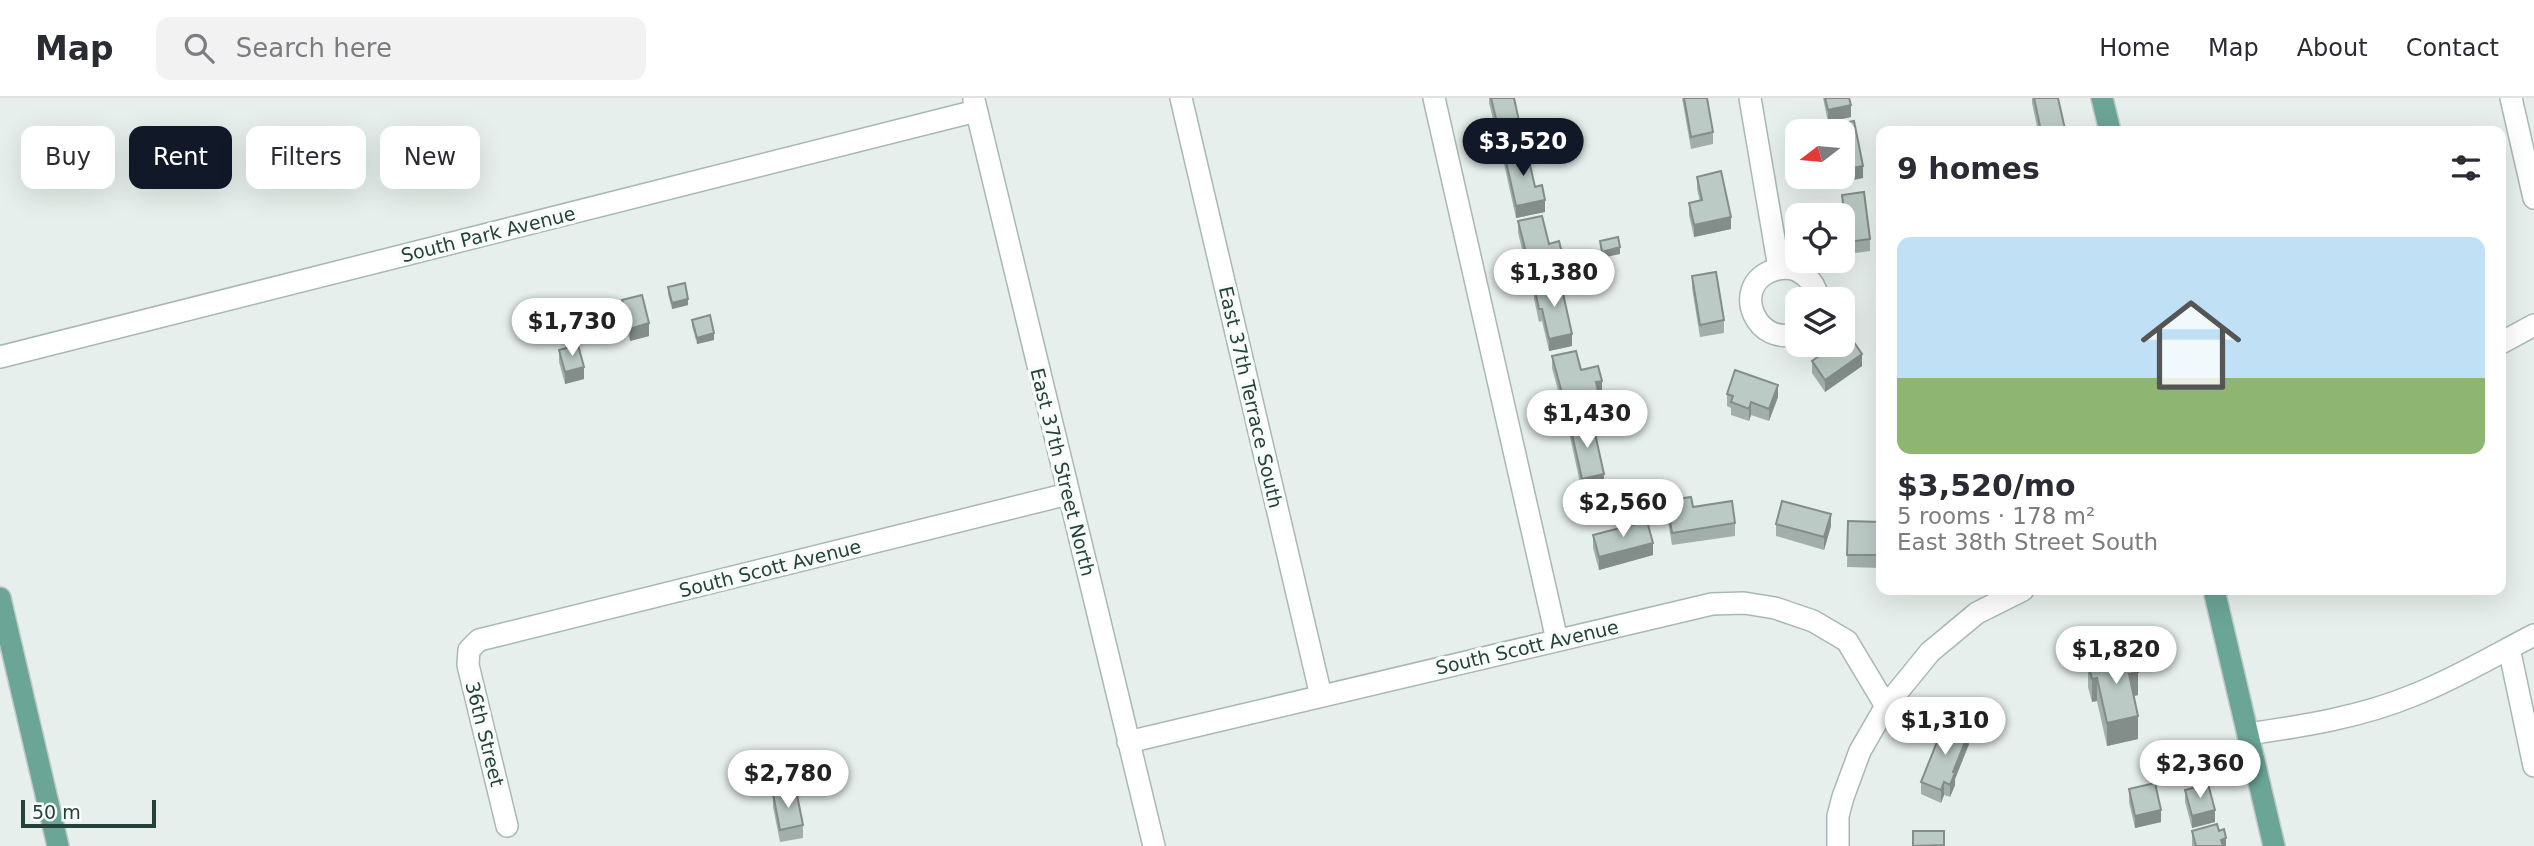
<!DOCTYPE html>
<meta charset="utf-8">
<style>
:root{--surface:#fff;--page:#f2f2f3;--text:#2b2b33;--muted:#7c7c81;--line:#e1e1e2;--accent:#111827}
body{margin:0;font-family:"DejaVu Sans",sans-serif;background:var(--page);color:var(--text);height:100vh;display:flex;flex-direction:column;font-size:26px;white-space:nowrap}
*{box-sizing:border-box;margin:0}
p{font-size:23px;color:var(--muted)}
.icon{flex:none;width:38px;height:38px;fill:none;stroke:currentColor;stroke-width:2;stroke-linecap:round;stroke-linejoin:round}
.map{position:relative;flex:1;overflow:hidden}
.sheet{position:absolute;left:1876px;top:28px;width:630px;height:469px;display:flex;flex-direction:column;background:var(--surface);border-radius:14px;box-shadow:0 7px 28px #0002}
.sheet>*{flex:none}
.banner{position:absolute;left:21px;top:28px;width:665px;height:63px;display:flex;gap:14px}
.needle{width:46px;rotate:254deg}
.tools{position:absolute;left:1785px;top:21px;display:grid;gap:14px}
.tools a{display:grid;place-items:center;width:70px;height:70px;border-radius:14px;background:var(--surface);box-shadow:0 7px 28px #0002;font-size:35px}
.scale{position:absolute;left:21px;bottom:18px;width:135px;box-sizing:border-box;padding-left:7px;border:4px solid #24423a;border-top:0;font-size:19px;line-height:24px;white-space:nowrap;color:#24423a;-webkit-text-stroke:5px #f7fbf9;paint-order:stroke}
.price{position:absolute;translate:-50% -60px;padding:0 16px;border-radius:24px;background:#fff;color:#222;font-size:23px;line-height:46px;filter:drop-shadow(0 2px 4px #0008)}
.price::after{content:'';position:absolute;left:50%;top:42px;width:21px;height:16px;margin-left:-10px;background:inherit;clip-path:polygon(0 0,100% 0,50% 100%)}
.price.selected{background:var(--accent);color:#fff}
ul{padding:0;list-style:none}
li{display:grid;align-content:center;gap:14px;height:371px;padding:0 21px}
li span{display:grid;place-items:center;height:217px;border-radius:14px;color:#555}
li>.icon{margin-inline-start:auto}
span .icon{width:126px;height:126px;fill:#fffc;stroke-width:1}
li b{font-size:30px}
h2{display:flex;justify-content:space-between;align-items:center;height:84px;padding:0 21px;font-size:30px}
.tag{padding:0 24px;border-radius:14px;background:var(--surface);box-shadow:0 7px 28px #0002;font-size:24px;line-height:63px}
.tag.selected{background:var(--accent);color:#fff}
header{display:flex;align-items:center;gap:42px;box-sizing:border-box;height:98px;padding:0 35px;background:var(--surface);border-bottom:2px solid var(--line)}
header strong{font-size:33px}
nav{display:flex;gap:38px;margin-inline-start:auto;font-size:24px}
.search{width:490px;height:63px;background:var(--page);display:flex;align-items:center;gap:18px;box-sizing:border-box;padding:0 24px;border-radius:14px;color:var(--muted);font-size:26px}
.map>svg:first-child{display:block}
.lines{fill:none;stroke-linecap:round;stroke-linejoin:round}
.minor-casing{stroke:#a8b8b2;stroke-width:24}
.major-casing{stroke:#c2cac8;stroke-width:24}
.minor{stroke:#fff;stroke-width:21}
.major{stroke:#6aa596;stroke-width:21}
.wall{fill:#a1aea9}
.shaded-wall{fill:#838d89}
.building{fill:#bbcac4;stroke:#838d89;stroke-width:2}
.labels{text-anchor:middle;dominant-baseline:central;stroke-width:7;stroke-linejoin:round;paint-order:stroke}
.street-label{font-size:19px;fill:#24423a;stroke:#f7fbf9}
</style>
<header>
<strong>Map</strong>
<div class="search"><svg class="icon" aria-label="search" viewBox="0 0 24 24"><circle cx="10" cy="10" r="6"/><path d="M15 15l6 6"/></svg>Search here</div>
<nav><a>Home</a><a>Map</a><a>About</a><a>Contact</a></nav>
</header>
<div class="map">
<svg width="2534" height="748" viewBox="0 0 2534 748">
<rect width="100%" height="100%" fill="#e6efeb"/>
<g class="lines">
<defs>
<path id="minor" d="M1181,0L1321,598
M1434,0L1557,542
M1750,0L1779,170
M2511,0L2534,100
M974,2L1154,748
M1797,235C1758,250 1731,192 1769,174C1778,170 1787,169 1796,172C1809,178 1816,188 1818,201
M2501,245L2534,227
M0,259L976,13
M2509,550L2534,668
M2248,636C2304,628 2361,619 2414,597C2455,581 2495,557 2534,537
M1128,644L1712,506L1744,505L1775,510L1813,523L1847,543L1886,608
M507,728L468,567L469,552L479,542L1068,396
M1838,748V718L1843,699L1860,653L1886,608L1930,554L1977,515L2023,492"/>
<path id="major" d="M2102,0L2110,33
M2214,492L2274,748
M0,500L58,748"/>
</defs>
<use href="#minor" class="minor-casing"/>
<use href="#major" class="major-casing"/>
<use href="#minor" class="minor"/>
<use href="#major" class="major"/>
</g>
<path class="wall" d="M1489,0H1514L1521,44L1500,49L1489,5Z
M1682,0H1707L1713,34V46L1691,51Z
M1823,0H1849L1851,19L1828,24Z
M2032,0H2058L2065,33H2038L2032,5Z
M1504,54L1535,89L1545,114L1516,120L1504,66Z
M1697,79L1731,131L1694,139L1689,117V105L1700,103L1697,91Z
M1842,97L1870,141V153L1848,156L1842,109Z
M1518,123L1549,146L1563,172L1554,174V184L1572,248L1549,253L1542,223L1539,224L1534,201V189L1532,190L1518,135Z
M1692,178L1724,222V235L1700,239L1692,190Z
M668,189L688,207L672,211L668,196Z
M622,202L649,238L630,243L622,215Z
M692,222L714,242L697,246L692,228Z
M559,252L584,281L565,286L559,264Z
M1552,258L1581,272L1602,295L1599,296V310L1589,313V322L1567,326L1552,270Z
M1812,263L1862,268L1825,294L1812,275Z
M1727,296L1778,299L1769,323L1751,317L1749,323L1731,317V310L1727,308Z
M1570,327L1604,389L1582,394L1570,339Z
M1671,402L1693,409L1735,425V438L1672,447L1668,423V411H1671Z
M1848,423L1881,424V470L1847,469Z
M1776,426L1831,428L1824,452L1776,438Z
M1593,437L1653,457L1599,472L1593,450Z
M2088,566L2138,597L2134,598L2138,641L2107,648L2097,603L2092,604L2088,589Z
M1969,646L1955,681V687L1950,699L1944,697L1941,705L1921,696V684Z
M2129,691L2161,724L2135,730L2129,704Z
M2185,692L2215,724L2192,730L2185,704Z
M773,696L803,727V740L780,744L773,709Z
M2192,733H2219L2226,748H2192Z"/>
<path class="shaded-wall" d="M1851,7V19L1828,24V12Z
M1521,32V44L1500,49V37Z
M1863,68V80L1839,85V79H1843V72Z
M1545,102V114L1516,120V108Z
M1731,119V131L1694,139V127Z
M1620,149V156L1602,160V154Z
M1563,159V172L1554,174V184L1532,190V178L1552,162Z
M688,201V207L672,211V205Z
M649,225V238L630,243V231Z
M714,235V242L697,246V240Z
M1572,236V248L1549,253V241Z
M1862,256V268L1825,294V282Z
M584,269V281L565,286V274Z
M1602,283V295L1596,297V284Z
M1778,287V299L1769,323V311Z
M1599,298V310L1589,313V322L1567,326V314L1587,301Z
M1751,304V317L1749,323V311Z
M1604,376V389L1582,394V381Z
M1831,416V428L1824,452V439Z
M1653,445V457L1599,472V459Z
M2138,574V597L2129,599V576Z
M2097,580V603L2092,604V581Z
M2138,618V641L2107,648V625Z
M1969,634V646L1955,681V687L1950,699V687L1953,674Z
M1944,684V697L1941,705V692Z
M2161,712V724L2135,730V718Z
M2215,712V724L2192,730V718Z
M2226,740V748H2221V742Z"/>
<path class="building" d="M1491,0H1514L1521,32L1500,37Z
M1684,0H1707L1713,34L1691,39Z
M1825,0H1849L1851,7L1828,12Z
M2034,0H2058L2065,31L2057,33H2041Z
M1854,23L1863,68L1843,72V33H1831L1830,28Z
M1526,49L1535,89L1542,87L1545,102L1516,108L1504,54Z
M1721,73L1731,119L1694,127L1689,105L1702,102L1697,79Z
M1864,94L1870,141L1848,144L1842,97Z
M1542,118L1549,146L1559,143L1563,159L1552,162L1554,172L1532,178L1518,123Z
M1618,139L1620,149L1602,154L1600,143Z
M1716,174L1724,222L1700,227L1692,178Z
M1560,182L1572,236L1549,241L1542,211H1539L1534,188Z
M685,185L688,201L672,205L668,189Z
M642,197L649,225L630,231L622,202Z
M710,217L714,235L697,240L692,222Z
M1849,237L1862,256L1825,282L1812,263L1835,247H1843V241Z
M578,247L584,269L565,274L559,252Z
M1576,253L1581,272L1598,268L1602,283L1596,284L1599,298L1587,301L1589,310L1567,314L1552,258Z
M1735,272L1778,287L1769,311L1751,304L1749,311L1731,304L1733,298L1727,296Z
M1592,322L1604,376L1582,381L1570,327Z
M1691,399L1693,409L1732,403L1735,425L1672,435L1668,411H1672L1671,402Z
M1782,403L1831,416L1824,439L1776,426Z
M1647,423L1653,445L1599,459L1593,437Z
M1848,423L1881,424V457H1847Z
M2134,555L2138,574L2129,576L2138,618L2107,625L2097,580L2092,581L2088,566Z
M1945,624L1969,634L1953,674L1955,675L1950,687L1944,684L1941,692L1921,684Z
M2155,685L2161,712L2135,718L2129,691Z
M2208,686L2215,712L2192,718L2185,692Z
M796,692L803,727L780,732L773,696Z
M2217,726L2219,733L2224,731L2226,740L2221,742L2223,748H2196L2192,733Z
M1913,733H1944V747L1913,748Z"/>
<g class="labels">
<g class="street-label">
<text transform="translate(488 136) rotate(-14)">South Park Avenue</text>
<text transform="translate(1251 299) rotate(77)">East 37th Terrace South</text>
<text transform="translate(1063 374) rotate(76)">East 37th Street North</text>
<text transform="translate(770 470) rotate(-14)">South Scott Avenue</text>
<text transform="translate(1527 549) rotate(-13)">South Scott Avenue</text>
<text transform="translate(485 636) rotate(76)">36th Street</text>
</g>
</g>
</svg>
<div class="tools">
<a><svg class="needle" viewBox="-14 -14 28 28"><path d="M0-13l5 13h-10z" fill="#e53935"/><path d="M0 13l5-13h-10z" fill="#7c7c81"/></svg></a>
<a><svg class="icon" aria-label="locate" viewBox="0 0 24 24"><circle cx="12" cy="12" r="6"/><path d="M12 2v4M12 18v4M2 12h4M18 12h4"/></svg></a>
<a><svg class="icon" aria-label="layers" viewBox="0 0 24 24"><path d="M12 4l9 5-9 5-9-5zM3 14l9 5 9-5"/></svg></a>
</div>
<div class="scale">50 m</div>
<b class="price selected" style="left:1523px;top:80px">$3,520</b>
<b class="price" style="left:1554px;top:211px">$1,380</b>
<b class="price" style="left:572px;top:260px">$1,730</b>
<b class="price" style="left:1587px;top:352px">$1,430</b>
<b class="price" style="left:1623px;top:441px">$2,560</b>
<b class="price" style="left:2116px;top:588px">$1,820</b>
<b class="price" style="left:1945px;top:659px">$1,310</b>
<b class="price" style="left:2200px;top:702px">$2,360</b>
<b class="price" style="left:788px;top:712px">$2,780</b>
<div class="banner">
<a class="tag">Buy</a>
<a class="tag selected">Rent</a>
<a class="tag">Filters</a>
<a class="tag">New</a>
</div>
<section class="sheet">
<h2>9 homes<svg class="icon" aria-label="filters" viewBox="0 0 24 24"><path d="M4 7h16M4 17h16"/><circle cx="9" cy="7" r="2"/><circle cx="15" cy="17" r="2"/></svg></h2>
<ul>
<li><span style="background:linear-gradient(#bfe0f5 65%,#8fb573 0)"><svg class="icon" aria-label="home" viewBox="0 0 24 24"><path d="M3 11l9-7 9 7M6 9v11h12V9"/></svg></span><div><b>$3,520/mo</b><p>5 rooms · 178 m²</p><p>East 38th Street South</p></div></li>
</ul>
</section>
</div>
